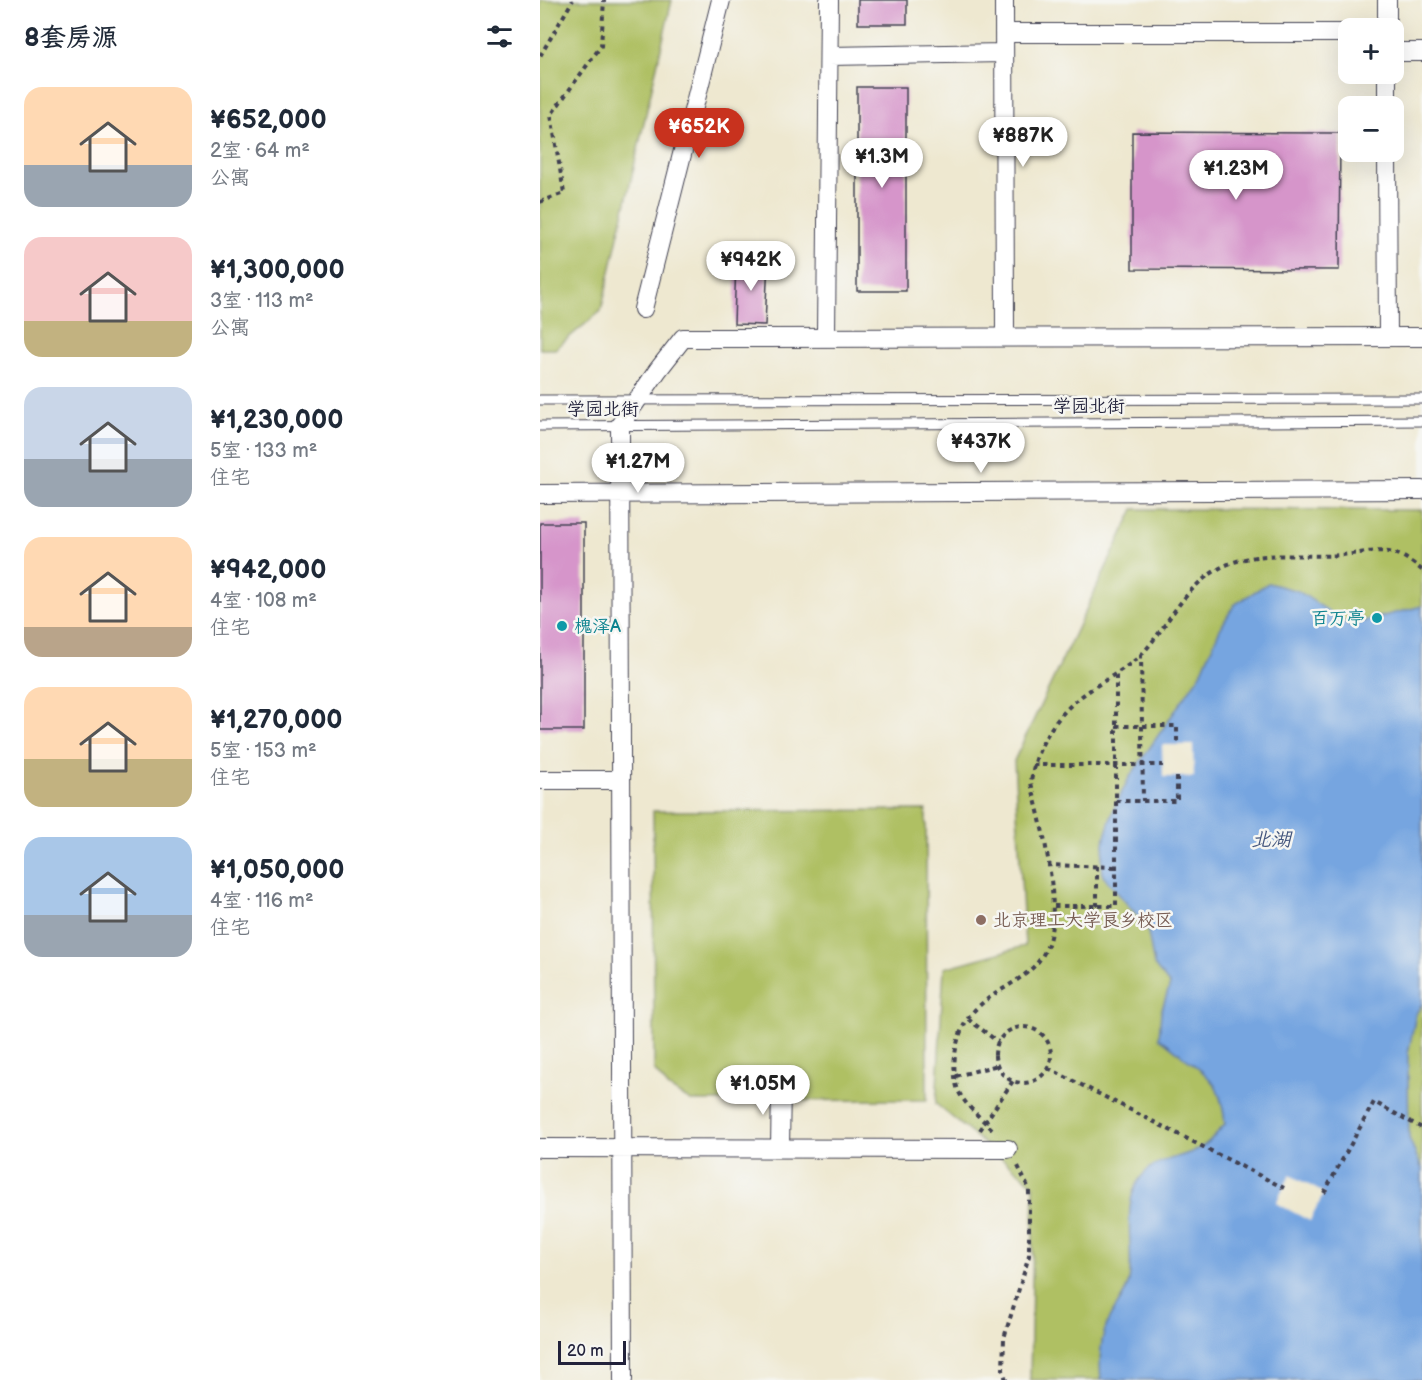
<!DOCTYPE html>
<html lang="zh">
<meta charset="utf-8">
<style>
:root{--surface:#fff;--page:#f6f6f7;--text:#1f2937;--muted:#747a83;--accent:#c8321e}
body{margin:0;font-family:"Balsamiq Sans","LXGW WenKai TC",sans-serif;background:var(--page);color:var(--text);height:100vh;display:flex;flex-direction:column;font-size:22px;white-space:nowrap}
*{box-sizing:border-box;margin:0}
p{font-size:20px;color:var(--muted)}
.icon{flex:none;width:33px;height:33px;fill:none;stroke:currentColor;stroke-width:2;stroke-linecap:round;stroke-linejoin:round}
.map{position:relative;flex:1;overflow:hidden}
.side{display:flex;flex-direction:column;background:var(--surface);width:540px}
.side>*{flex:none}
.controls{position:absolute;left:798px;top:18px;display:grid;gap:12px}
.controls a{display:grid;place-items:center;width:66px;height:66px;border-radius:12px;background:var(--surface);box-shadow:0 6px 24px #0002;font-size:30px}
.scale{position:absolute;left:18px;bottom:15px;width:68px;box-sizing:border-box;padding-left:6px;border:3px solid #22223b;border-top:0;font-size:16px;line-height:21px;white-space:nowrap;color:#22223b;-webkit-text-stroke:4px #f6f6f2;paint-order:stroke}
.price{position:absolute;translate:-50% -51px;padding:0 14px;border-radius:21px;background:#fff;color:#222;font-size:20px;line-height:39px;filter:drop-shadow(0 2px 3px #0008)}
.price::after{content:'';position:absolute;left:50%;top:36px;width:18px;height:14px;margin-left:-9px;background:inherit;clip-path:polygon(0 0,100% 0,50% 100%)}
.price.on{background:var(--accent);color:#fff}
ul{padding:0;list-style:none}
li{display:flex;align-items:center;gap:18px;height:150px;padding:0 24px}
li span{display:grid;place-items:center;flex:none;width:168px;height:120px;border-radius:18px;color:#555}
li>.icon{margin-inline-start:auto}
span .icon{width:72px;height:72px;fill:#fffc;stroke-width:1}
li b{font-size:26px}
h2{display:flex;justify-content:space-between;align-items:center;height:72px;padding:0 24px;font-size:26px}
main{display:flex;flex:1;min-height:0}
.map>svg:first-child{display:block}
.green{fill:#afc063;stroke:#68714f;stroke-width:1.5}
.water{fill:#76a5e0;stroke:#4c648e;stroke-width:1.5}
.pier{fill:#eee8d0}
.building{fill:#d695ca}
.lines{fill:none;stroke-linecap:round;stroke-linejoin:round}
.service-casing{stroke:#414051;stroke-width:11}
.minor-casing{stroke:#414051;stroke-width:20}
.path{stroke:#414051;stroke-width:4;stroke-dasharray:4.5 4.5;stroke-linecap:butt}
.service{stroke:#fff;stroke-width:9}
.minor{stroke:#fff;stroke-width:18}
.culture-dot{fill:#0f9aa8;stroke:#f6f6f2;stroke-width:2}
.education-dot{fill:#8d6e63;stroke:#f6f6f2;stroke-width:2}
.labels{text-anchor:middle;dominant-baseline:central;stroke-width:5;stroke-linejoin:round;paint-order:stroke}
.street-label{font-size:18px;fill:#22223b;stroke:#f6f6f2}
.culture-label{font-size:18px;fill:#0d838f;stroke:#f6f6f2;text-anchor:end}
.education-label{font-size:18px;fill:#785e54;stroke:#f6f6f2;text-anchor:start}
.water-label{font-size:20px;font-style:italic;fill:#44567d;stroke:#f6f6f2}
</style>
<main>
<section class="side">
<h2>8套房源<svg class="icon" aria-label="filters" viewBox="0 0 24 24"><path d="M4 7h16M4 17h16"/><circle cx="9" cy="7" r="2"/><circle cx="15" cy="17" r="2"/></svg></h2>
<ul>
<li><span style="background:linear-gradient(#ffd9b3 65%,#9aa5b1 0)"><svg class="icon" aria-label="home" viewBox="0 0 24 24"><path d="M3 11l9-7 9 7M6 9v11h12V9"/></svg></span><div><b>¥652,000</b><p>2室 · 64 m²</p><p>公寓</p></div></li>
<li><span style="background:linear-gradient(#f6c9c9 70%,#c2b280 0)"><svg class="icon" aria-label="home" viewBox="0 0 24 24"><path d="M3 11l9-7 9 7M6 9v11h12V9"/></svg></span><div><b>¥1,300,000</b><p>3室 · 113 m²</p><p>公寓</p></div></li>
<li><span style="background:linear-gradient(#c9d6e8 60%,#9aa5b1 0)"><svg class="icon" aria-label="home" viewBox="0 0 24 24"><path d="M3 11l9-7 9 7M6 9v11h12V9"/></svg></span><div><b>¥1,230,000</b><p>5室 · 133 m²</p><p>住宅</p></div></li>
<li><span style="background:linear-gradient(#ffd9b3 75%,#b9a48a 0)"><svg class="icon" aria-label="home" viewBox="0 0 24 24"><path d="M3 11l9-7 9 7M6 9v11h12V9"/></svg></span><div><b>¥942,000</b><p>4室 · 108 m²</p><p>住宅</p></div></li>
<li><span style="background:linear-gradient(#ffd9b3 60%,#c2b280 0)"><svg class="icon" aria-label="home" viewBox="0 0 24 24"><path d="M3 11l9-7 9 7M6 9v11h12V9"/></svg></span><div><b>¥1,270,000</b><p>5室 · 153 m²</p><p>住宅</p></div></li>
<li><span style="background:linear-gradient(#a9c7e8 65%,#9aa5b1 0)"><svg class="icon" aria-label="home" viewBox="0 0 24 24"><path d="M3 11l9-7 9 7M6 9v11h12V9"/></svg></span><div><b>¥1,050,000</b><p>4室 · 116 m²</p><p>住宅</p></div></li>
</ul>
</section>
<div class="map">
<svg width="882" height="1380" viewBox="0 0 882 1380">
<rect width="100%" height="100%" fill="#f6f6f2"/>
<filter id="ink" filterUnits="userSpaceOnUse"><feTurbulence type="fractalNoise" baseFrequency=".0167" numOctaves="2"/><feDisplacementMap in="SourceGraphic" scale="12" xChannelSelector="R" yChannelSelector="G"/><feConvolveMatrix kernelMatrix="1 2 1 2 8 2 1 2 1" color-interpolation-filters="sRGB"/></filter>
<filter id="wash" filterUnits="userSpaceOnUse"><feTurbulence type="fractalNoise" baseFrequency=".008" numOctaves="4" result="noise"/><feDisplacementMap in="SourceGraphic" scale="24" xChannelSelector="R" yChannelSelector="G"/><feGaussianBlur stdDeviation="1.35" result="paint"/><feColorMatrix in="noise" values="0 0 0 0 0 0 0 0 0 0 0 0 0 0 0 0 0 1.4 0 .05"/><feComposite in="paint" operator="in"/></filter>
<g filter="url(#wash)">
<rect width="100%" height="100%" fill="#eee8d0"/>
<path class="green" d="M0,0H132L61,311L15,349H0Z
M594,509L882,510V1380H490L494,1185L396,1104L404,968L485,946L474,761Z
M386,810L387,1100L151,1101L129,1088L114,1070L113,811Z"/>
<path class="water" d="M728,583L758,591L809,625L882,606V1003L876,1014L868,1054V1071L869,1138L882,1169V1380H561C559,1358 560,1338 570,1317C577,1305 586,1295 589,1281C595,1249 580,1204 601,1177C616,1158 634,1160 654,1151C667,1146 676,1134 685,1124C681,1086 674,1080 645,1058C636,1051 629,1044 619,1038L621,1012L630,985L614,965L607,927L563,876L562,860L565,836L574,808L589,778L661,673L680,629L694,605Z"/>
<path class="pier" d="M622,745H653L654,777H623Z
M750,1175L784,1193L770,1221L736,1203Z"/>
<g id="blocks">
<path class="building" d="M318,0H367V24H318Z
M317,87H366V291H317Z
M592,132L800,133L799,270L592,269Z
M196,259L228,260L225,325L194,324Z
M0,523H44V730H0Z"/>
</g>
</g>
<g filter="url(#ink)">
<use href="#blocks" fill-opacity="0" stroke="#414051" stroke-width="1.5"/>
<g class="lines">
<defs>
<path id="service" d="M0,400L882,399
M0,426L882,421"/>
<path id="minor" d="M464,0L465,337
M847,0V28
M464,33H808
M854,52H882
M289,56L464,53
M847,74V106
M847,152L848,337
M103,309L181,0
M286,337L289,0
M0,494L882,490
M0,780H81
M0,1148L468,1149
M240,1148L241,1085
M83,1380L80,425L118,370L143,338L882,337"/>
</defs>
<use href="#service" class="service-casing"/>
<use href="#minor" class="minor-casing"/>
<path class="path" d="M0,56L33,0
M0,202L24,193L11,115L61,46L64,0
M601,654L603,801
M576,726H637V745
M493,765H623
M576,801H637V777
M507,865L576,867
M557,866V906
M514,906H576V673
M428,1019L458,1042
M455 1055a28 28 0 1 1 56 0a28 28 0 1 1-56 0Z
M508,1068L744,1188
M416,1076L458,1065
M452,1129C441,1118 421,1102 417,1087C410,1061 417,1025 438,1007C461,985 496,978 508,944C522,902 502,827 491,783C494,748 517,713 546,693C564,680 586,669 602,654C626,628 639,596 669,575C708,546 757,559 801,555C821,554 840,547 859,555C867,558 875,565 882,570
M440,1130L473,1081
M784,1193L834,1102L882,1128
M466,1380L463,1370L464,1338L489,1256V1189L477,1164"/>
<use href="#service" class="service"/>
<use href="#minor" class="minor"/>
</g>
</g>
<g class="culture-dot">
<circle cx="837" cy="618" r="6"/>
<circle cx="22" cy="626" r="6"/>
</g>
<circle class="education-dot" cx="441" cy="920" r="6"/>
<g class="labels">
<g class="street-label">
<text x="549" y="406">学园北街</text>
<text x="63" y="409">学园北街</text>
</g>
<g class="culture-label">
<text x="825" y="618">百万亭</text>
<text x="34" y="626" text-anchor="start">槐泽A</text>
</g>
<g class="education-label">
<text x="453" y="920">北京理工大学良乡校区</text>
</g>
<g class="water-label">
<text x="731" y="840">北湖</text>
</g>
</g>
</svg>
<div class="controls">
<a>+</a>
<a>−</a>
</div>
<div class="scale">20 m</div>
<b class="price on" style="left:159px;top:159px">¥652K</b>
<b class="price" style="left:483px;top:168px">¥887K</b>
<b class="price" style="left:342px;top:189px">¥1.3M</b>
<b class="price" style="left:696px;top:201px">¥1.23M</b>
<b class="price" style="left:211px;top:292px">¥942K</b>
<b class="price" style="left:441px;top:474px">¥437K</b>
<b class="price" style="left:98px;top:494px">¥1.27M</b>
<b class="price" style="left:223px;top:1116px">¥1.05M</b>
</div>
</main>
